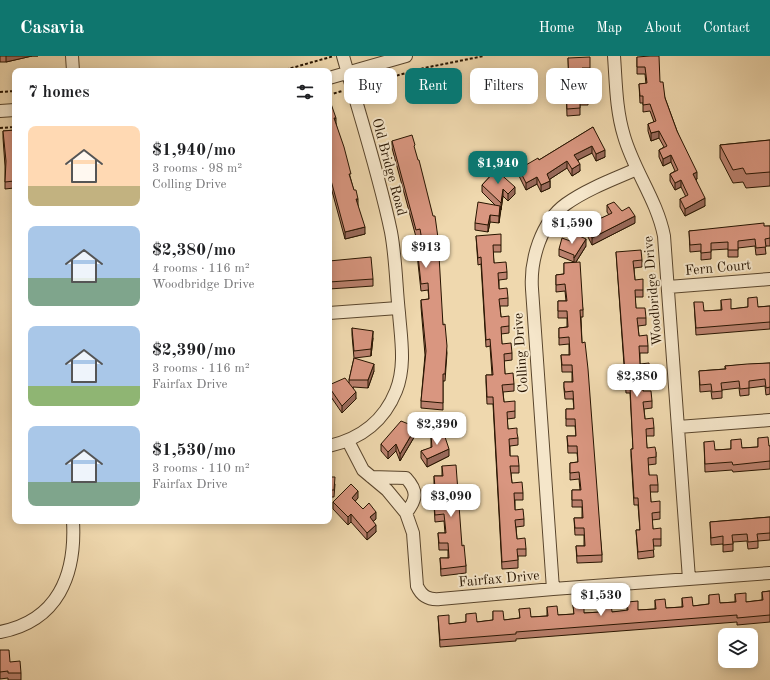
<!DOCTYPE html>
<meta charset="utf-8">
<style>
:root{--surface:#fff;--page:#f6f6f6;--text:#202124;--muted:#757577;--accent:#0f766e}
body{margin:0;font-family:"Old Standard TT",serif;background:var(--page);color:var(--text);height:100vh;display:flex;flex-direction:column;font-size:15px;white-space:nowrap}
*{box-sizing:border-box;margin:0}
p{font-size:13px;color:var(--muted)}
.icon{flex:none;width:22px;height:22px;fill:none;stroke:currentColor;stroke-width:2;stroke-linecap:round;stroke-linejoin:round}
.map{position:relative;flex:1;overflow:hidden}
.side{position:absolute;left:12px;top:12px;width:320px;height:456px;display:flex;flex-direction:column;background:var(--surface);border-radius:8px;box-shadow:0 2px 10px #0003}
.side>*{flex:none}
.guide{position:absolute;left:344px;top:12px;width:366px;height:36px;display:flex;gap:8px}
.tools{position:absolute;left:718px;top:572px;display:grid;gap:8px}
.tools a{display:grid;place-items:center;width:40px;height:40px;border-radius:8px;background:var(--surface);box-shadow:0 2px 10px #0003;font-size:20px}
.price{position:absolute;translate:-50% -34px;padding:0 9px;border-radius:8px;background:#fff;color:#222;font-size:13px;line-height:26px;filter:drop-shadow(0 1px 2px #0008)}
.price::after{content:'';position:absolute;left:50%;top:24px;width:12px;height:9px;margin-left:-6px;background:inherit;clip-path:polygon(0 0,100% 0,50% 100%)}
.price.on{background:var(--accent);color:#fff}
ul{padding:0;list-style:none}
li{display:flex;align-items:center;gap:12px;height:100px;padding:0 16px}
li span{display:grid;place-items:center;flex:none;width:112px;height:80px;border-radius:8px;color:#555}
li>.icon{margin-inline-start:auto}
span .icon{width:48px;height:48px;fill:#fffc;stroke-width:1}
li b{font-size:17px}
h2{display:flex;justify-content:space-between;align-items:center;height:48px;padding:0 16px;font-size:17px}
.pill{padding:0 14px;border-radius:8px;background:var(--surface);box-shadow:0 2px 10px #0003;font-size:14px;line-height:36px}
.pill.on{background:var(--accent);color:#fff}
header{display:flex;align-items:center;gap:24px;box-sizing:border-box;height:56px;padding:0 20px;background:var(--accent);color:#fff}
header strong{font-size:19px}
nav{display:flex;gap:22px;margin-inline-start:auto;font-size:14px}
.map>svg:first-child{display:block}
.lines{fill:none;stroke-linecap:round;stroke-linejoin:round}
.minor-casing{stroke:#59452c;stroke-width:14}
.path{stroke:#271400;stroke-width:2;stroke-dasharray:3 2;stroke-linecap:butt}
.minor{stroke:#f5e6ca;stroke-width:12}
.wall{fill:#bb816e;stroke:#271400}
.shaded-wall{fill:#98695a;stroke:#271400}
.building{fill:#d99680;stroke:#271400}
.labels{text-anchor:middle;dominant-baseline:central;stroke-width:4;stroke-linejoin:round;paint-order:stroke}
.street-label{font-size:14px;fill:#271400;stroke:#f5e6ca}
</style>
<header>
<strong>Casavia</strong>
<nav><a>Home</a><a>Map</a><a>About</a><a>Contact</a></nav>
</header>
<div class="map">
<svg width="770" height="624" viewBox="0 0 770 624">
<rect width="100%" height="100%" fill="#efd8ae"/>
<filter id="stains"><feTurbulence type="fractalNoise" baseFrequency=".005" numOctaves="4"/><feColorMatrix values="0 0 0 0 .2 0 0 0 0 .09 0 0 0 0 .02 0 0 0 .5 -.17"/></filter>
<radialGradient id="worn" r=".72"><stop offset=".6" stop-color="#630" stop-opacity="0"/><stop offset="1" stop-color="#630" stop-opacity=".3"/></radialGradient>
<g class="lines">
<defs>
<path id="minor" d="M72,0L73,15
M614,0C616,27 616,54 624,80C634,115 657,144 664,180L689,523
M329,22L406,0
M0,55L15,54
M668,231L770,223
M329,257L398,252
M678,371L770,364
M348,385L363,414L387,434L406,457L413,477L417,530C422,541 429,544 440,543L553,533L770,517
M329,390C360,383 384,365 396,335C406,310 401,283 399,257C396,230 396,203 391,176C379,118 359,57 343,0
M371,421L406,422C418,435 417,443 406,457
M553,533L532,233C530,204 541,166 566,148C587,133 614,123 637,113
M0,576C58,565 76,519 73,465"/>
</defs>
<use href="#minor" class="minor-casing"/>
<path class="path" d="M281,15L334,0
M363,29L424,12L484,0
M0,36L15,35
M329,39L342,35
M0,72L15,71"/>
<use href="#minor" class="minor"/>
</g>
<path class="wall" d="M0,0H38H32L6,6H0Z
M637,1L660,26L665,42L677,75L697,123L696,124L705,150L685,160L680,151V143L686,141L681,131L675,134L670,125V118L675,115L671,106L663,110L659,101V94L664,91L659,82L651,85L648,75V68L654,66L650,55L643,56V47H640L639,28H646L645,18H637Z
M568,2L590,12V19H582L583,31L588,41V49H580V59L567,60L566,31H569Z
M329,42L358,150L365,178L345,183L329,124Z
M593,71L605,101L596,105L592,97L578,104L580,115L572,120L567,112L550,123V132L541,136L537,128L526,134L519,120V113L539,104Z
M15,74L14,132L5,133V110L3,82V75Z
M770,84V130L746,132L743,126L733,127L720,102V89Z
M392,85L415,95L443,269L447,297L445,325H443V354L421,352V345L425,299L421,251V244L429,243L428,234L421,235L417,198V190H422L420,180L416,181L392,92Z
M496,114L515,138L508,145L503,140L499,167L490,166L488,176L475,174V167L495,149L482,136V129Z
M607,149L622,155L635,167L592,189L582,169V162L595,165L609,159L607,156Z
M15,160V177H14L13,161Z
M770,170V190H765L766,198L756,199L755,190L738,192V201H728V193L711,194V203L701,204V195L690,196L689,175Z
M476,180L501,189V196H493L494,207L507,216V223L499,224V233L508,242V250H500L501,261L509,270V277L501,278L502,288L512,297V304L504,305L505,318L514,328V335L503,336L504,346L515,355V362L507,363L508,373L518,382V389L510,390V400L519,410V417H511L512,427L523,437V444H515V454L524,463V470L516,471L517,483L526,493V500H518V512L502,513L493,348H487L486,326V319H492L490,290L486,291L481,208L478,209Z
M586,190L576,206L583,254V261H581L582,287L602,499V506L577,507L576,490H584V479H575L574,462H582V451H572V434H580L579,423L570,424V407L578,406L577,397H568L567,380H576L575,370H566V353H574L573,343H565L564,333V326H572V316H562L561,299H569V288L559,289V272L567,271V262H558V245H566L565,235L556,236V219L564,218V207H574V206L559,200V193Z
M616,196L642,204V211L634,212L635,224L643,234V241H635L636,252L646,262V269L638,270L639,280L648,290V297H640V308L650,317V324L642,325L643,335L652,345V352L644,353L645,363L654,372V380H646L647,392L656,396V408L648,409L649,419L658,429V436H650L651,446L660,456V463L652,464L653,473L661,483V490H653L654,501L638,503L636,474H640L638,449H634L631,400V393H633L630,337H626Z
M329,205L373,223V230L329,233Z
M748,242L758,251L770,250V273L696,279L694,246L704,255L721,254V244L731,253L748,251Z
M352,272L373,282L371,300L355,302L374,315L368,332L353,331L356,343L342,357L329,338V329L349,327V324L354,302L352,279Z
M770,307V338L766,339L765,330L749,332V339L740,340L739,332L722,334V342L712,343L711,335L700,336L699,315L725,313V310Z
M416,378L400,405L396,395L388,403L381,395V388Z
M431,380L449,400L427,411L421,402V395L431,392Z
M758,382L769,390H770V413L733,416L732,414L705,416L704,386L715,394L731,393V384L742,392L758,391Z
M442,410L462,490L466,510V517L441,520L440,502H448V494H439L438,477H445L444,465L435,466L434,448L443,447L442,437L435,438L434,427V420H442Z
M329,421L335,428L334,441H329Z
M358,442L355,445L363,453L376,463L373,465L376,476L367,484L351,466L348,469L333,453V446Z
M770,461V484L758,485V492L748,493L747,485L733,486V495L723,496V488L711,489L710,466Z
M770,535V566L737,569V566L516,583V585L440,591L438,560L449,568L466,566V558L477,566L493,564V555L504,564L520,562L519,553L531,561L547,560V551L558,559L574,558L573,549L584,557L601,556L600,548L612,556L627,555V546L638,554L655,553V544L666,552L682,551V542L693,550L709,548V539L720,547L735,546V538L746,546L762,544V536Z
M0,594L10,606L21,617V624H8V622L0,623Z"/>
<path class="shaded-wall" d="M6,0H32L6,6Z
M334,62H336V69Z
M659,75V82L651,85V77Z
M592,90V97L574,106V99Z
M605,94V101L596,105V98Z
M671,99V106L663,110V103Z
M567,105V112L547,125V118Z
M580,108V115L572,120V113Z
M697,116V123L693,125V118Z
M537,121V128L526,134V127Z
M681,124V131L675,134V127Z
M550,125V132L541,136V129Z
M515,131V138L508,145V138Z
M503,133V140L501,154V147Z
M705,142V150L685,160V153Z
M356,143H358V150H356Z
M500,150V157L499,167V160Z
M490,159V166L488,176V169Z
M635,160V167L592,189V182Z
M365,171V178L345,183V176Z
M586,183V190L574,209V202Z
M373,275V282L371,300V293Z
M374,308V315L368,332V324Z
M356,336V343L342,357V350Z
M416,371V378L400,405V398Z
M396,388V395L388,403V396Z
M449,393V400L427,411V403Z
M358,435V442L352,449V442Z
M376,456V463L370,468V461Z
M351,458V466L348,469V461Z
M376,469V476L367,484V477Z"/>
<path class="building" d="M650,0H659L660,26H663L665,42L677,75L697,116L693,118L705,142L685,153L680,143L688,139L681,124L675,127L670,118L678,114L671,99L663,103L659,94L667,90L659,75L651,77L648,68L656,65L650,48L643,49V40H640L639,28L647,27L645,11H637V1Z
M590,1V12H582L583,31L588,30V41L580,42V52L567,53L566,31H569L568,2Z
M329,42L336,62H334L344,91L351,118H349L354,134H356L358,143H356L365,171L345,176L329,117Z
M593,71L605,94L596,98L592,90L574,99L580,108L572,113L567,105L547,118L550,125L541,129L537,121L526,127L519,113L538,102L539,104Z
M15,74V150L14,125L5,126L6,105L3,75Z
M412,79L415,89L414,90L418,104H419L433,160H435L438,182L443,269L445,268L447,290L445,318H443V347L421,345L426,295L421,244L429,243L428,227L421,228L417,190H423L420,173L416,174L392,85Z
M770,84V116L746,118L743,112L733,114L720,89Z
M496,114L515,131L508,138L503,133L501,147L482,129Z
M478,146L500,150L499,160L490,159L488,169L475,167Z
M614,146L622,155L629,151L635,160L592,182L582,162L591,157L595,165L612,157L607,149Z
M15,160V170H14L13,161Z
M764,167V170H770V182L765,183L766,191L756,192L755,183L738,185V194H728V186L711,187V196L701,197V188L690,189L689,175Z
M573,177L586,183L574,202V199L559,193L562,182L573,186Z
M501,178V189H493L494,207L506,206L507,216L498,217L499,233L507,232L508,242L499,243L501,261L509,260V270L501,271L502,288L511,287L512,297L504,298L505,318L513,317L514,328L502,329L504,346L515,345V355L507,356L508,373L517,372V377L518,382L509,383L510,400H518L519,410H510L512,427L522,426L523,437H514L515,454L523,453L524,463L515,464L517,483L525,482L526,493H517L518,504L502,506L493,341H487L486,319H493L490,283L486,284L481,201L478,202L476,180Z
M641,194L642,204L633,205L635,224L643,223V234H635L636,252H645L646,262H637L639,280L647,279L648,290H639L640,308L649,307L650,317L641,318L643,335H651L652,345L643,346L645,363L653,362L654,372L646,373L647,392L655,391L656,396V401L648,402L649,419H657L658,429H650L651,446L660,445V456L652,457L653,473L661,472V483H653L654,494L638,496L636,474H640L638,442H634L631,393H633L630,330H626L616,196Z
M371,201L373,223L329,226V205Z
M580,206L583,254H580L582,287L585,286L588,313L602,499L577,500L576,490H585L584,472H575L574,462H583L582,444H572V434H581L579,416L570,417V407L578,406L577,390H568L567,380H576L575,363H566V353H574L573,335L565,336L564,331V326H573L572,309H562L561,299H570L569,281L559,282V272L568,271L567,255H558V245H567L565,228L556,229V219L564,218V207Z
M757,241L758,251L770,250V266L696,272L694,246H703L704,255L722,254L721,244L731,243V253L748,251V242Z
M352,272L373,275L371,293L354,295Z
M354,302L374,308L368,324H349Z
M770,307V331L766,332L765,323L749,325V332L740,333L739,325L721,327L722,335L712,336L711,328L700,329L699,315L726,313L725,310L747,308Z
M345,322L356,336L342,350L329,331V329Z
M401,365L416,371L400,398L396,388L388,396L381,388Z
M443,375L449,393L427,403L421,395L432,391L431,380Z
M768,381L769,390H770V405L733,409L732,406L705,408L704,386L714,385L715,394L731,393V384L741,383L742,392L758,391V382Z
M456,409L462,490L464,489L466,510L441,513L440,502H449L448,487H439L438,477H446L444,458L435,459L434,448L443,447L442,430L435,431L434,420H443L442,410Z
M329,421H335L334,434H329Z
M351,428L358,435L352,442L363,453L369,447L376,456L370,461L376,469L367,477L351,458L348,461L333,446Z
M770,461V477L757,478L758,485L748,486L747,478L732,479L733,488L723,489V480L711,482L710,466Z
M770,535V559L737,562V559L516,576V578L440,584L438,560L449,559V568L466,566V558L476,557L477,566L493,564V555H503L504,564L520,562L519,553L530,552L531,561L548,560L547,551L557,550L558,559L574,558L573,549L584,548V557L601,556L600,548L611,547L612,556L628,554L627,546L638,545V554L656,553L655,544L665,543L666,552L683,551L682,542L692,541L693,550L709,548V539L719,538L720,547L736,546L735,538L746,537V546L763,544L762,536Z
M0,594H9L10,606L20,605L21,617H8V615L0,616Z"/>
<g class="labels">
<g class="street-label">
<text transform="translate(389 111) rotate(75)">Old Bridge Road</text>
<text transform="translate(718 212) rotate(-5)">Fern Court</text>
<text transform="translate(653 235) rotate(-95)">Woodbridge Drive</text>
<text transform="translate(521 297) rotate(-94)">Colling Drive</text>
<text transform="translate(499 523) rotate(-5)">Fairfax Drive</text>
</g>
</g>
<rect width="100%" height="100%" filter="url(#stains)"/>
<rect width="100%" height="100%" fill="url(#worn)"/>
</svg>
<div class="tools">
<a><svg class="icon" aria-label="layers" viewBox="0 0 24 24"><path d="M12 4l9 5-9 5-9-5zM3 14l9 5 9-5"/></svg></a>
</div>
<b class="price on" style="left:498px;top:129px">$1,940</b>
<b class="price" style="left:572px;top:189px">$1,590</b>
<b class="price" style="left:426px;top:213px">$913</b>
<b class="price" style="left:637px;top:342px">$2,380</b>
<b class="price" style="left:437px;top:390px">$2,390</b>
<b class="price" style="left:451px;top:462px">$3,090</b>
<b class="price" style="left:601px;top:561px">$1,530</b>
<div class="guide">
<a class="pill">Buy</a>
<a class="pill on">Rent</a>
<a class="pill">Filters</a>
<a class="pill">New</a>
</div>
<section class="side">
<h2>7 homes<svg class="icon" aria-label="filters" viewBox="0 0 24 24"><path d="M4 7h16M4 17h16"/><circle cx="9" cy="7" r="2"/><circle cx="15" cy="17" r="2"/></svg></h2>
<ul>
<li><span style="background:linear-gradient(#ffd9b3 75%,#c2b280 0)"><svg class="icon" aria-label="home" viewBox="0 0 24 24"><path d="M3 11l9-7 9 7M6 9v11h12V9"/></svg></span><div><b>$1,940/mo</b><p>3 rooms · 98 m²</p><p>Colling Drive</p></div></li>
<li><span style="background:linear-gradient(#a9c7e8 65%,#7fa58c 0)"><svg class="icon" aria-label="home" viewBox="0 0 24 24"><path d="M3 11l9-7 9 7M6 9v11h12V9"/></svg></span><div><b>$2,380/mo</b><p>4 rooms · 116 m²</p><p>Woodbridge Drive</p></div></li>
<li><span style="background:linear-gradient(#a9c7e8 75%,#8fb573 0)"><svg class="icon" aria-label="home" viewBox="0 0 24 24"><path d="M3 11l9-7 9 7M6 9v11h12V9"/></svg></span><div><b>$2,390/mo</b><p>3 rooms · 116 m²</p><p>Fairfax Drive</p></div></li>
<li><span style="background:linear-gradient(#a9c7e8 70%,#7fa58c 0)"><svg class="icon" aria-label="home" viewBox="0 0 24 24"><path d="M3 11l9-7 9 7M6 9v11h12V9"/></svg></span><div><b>$1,530/mo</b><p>3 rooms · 110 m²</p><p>Fairfax Drive</p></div></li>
</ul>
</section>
</div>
